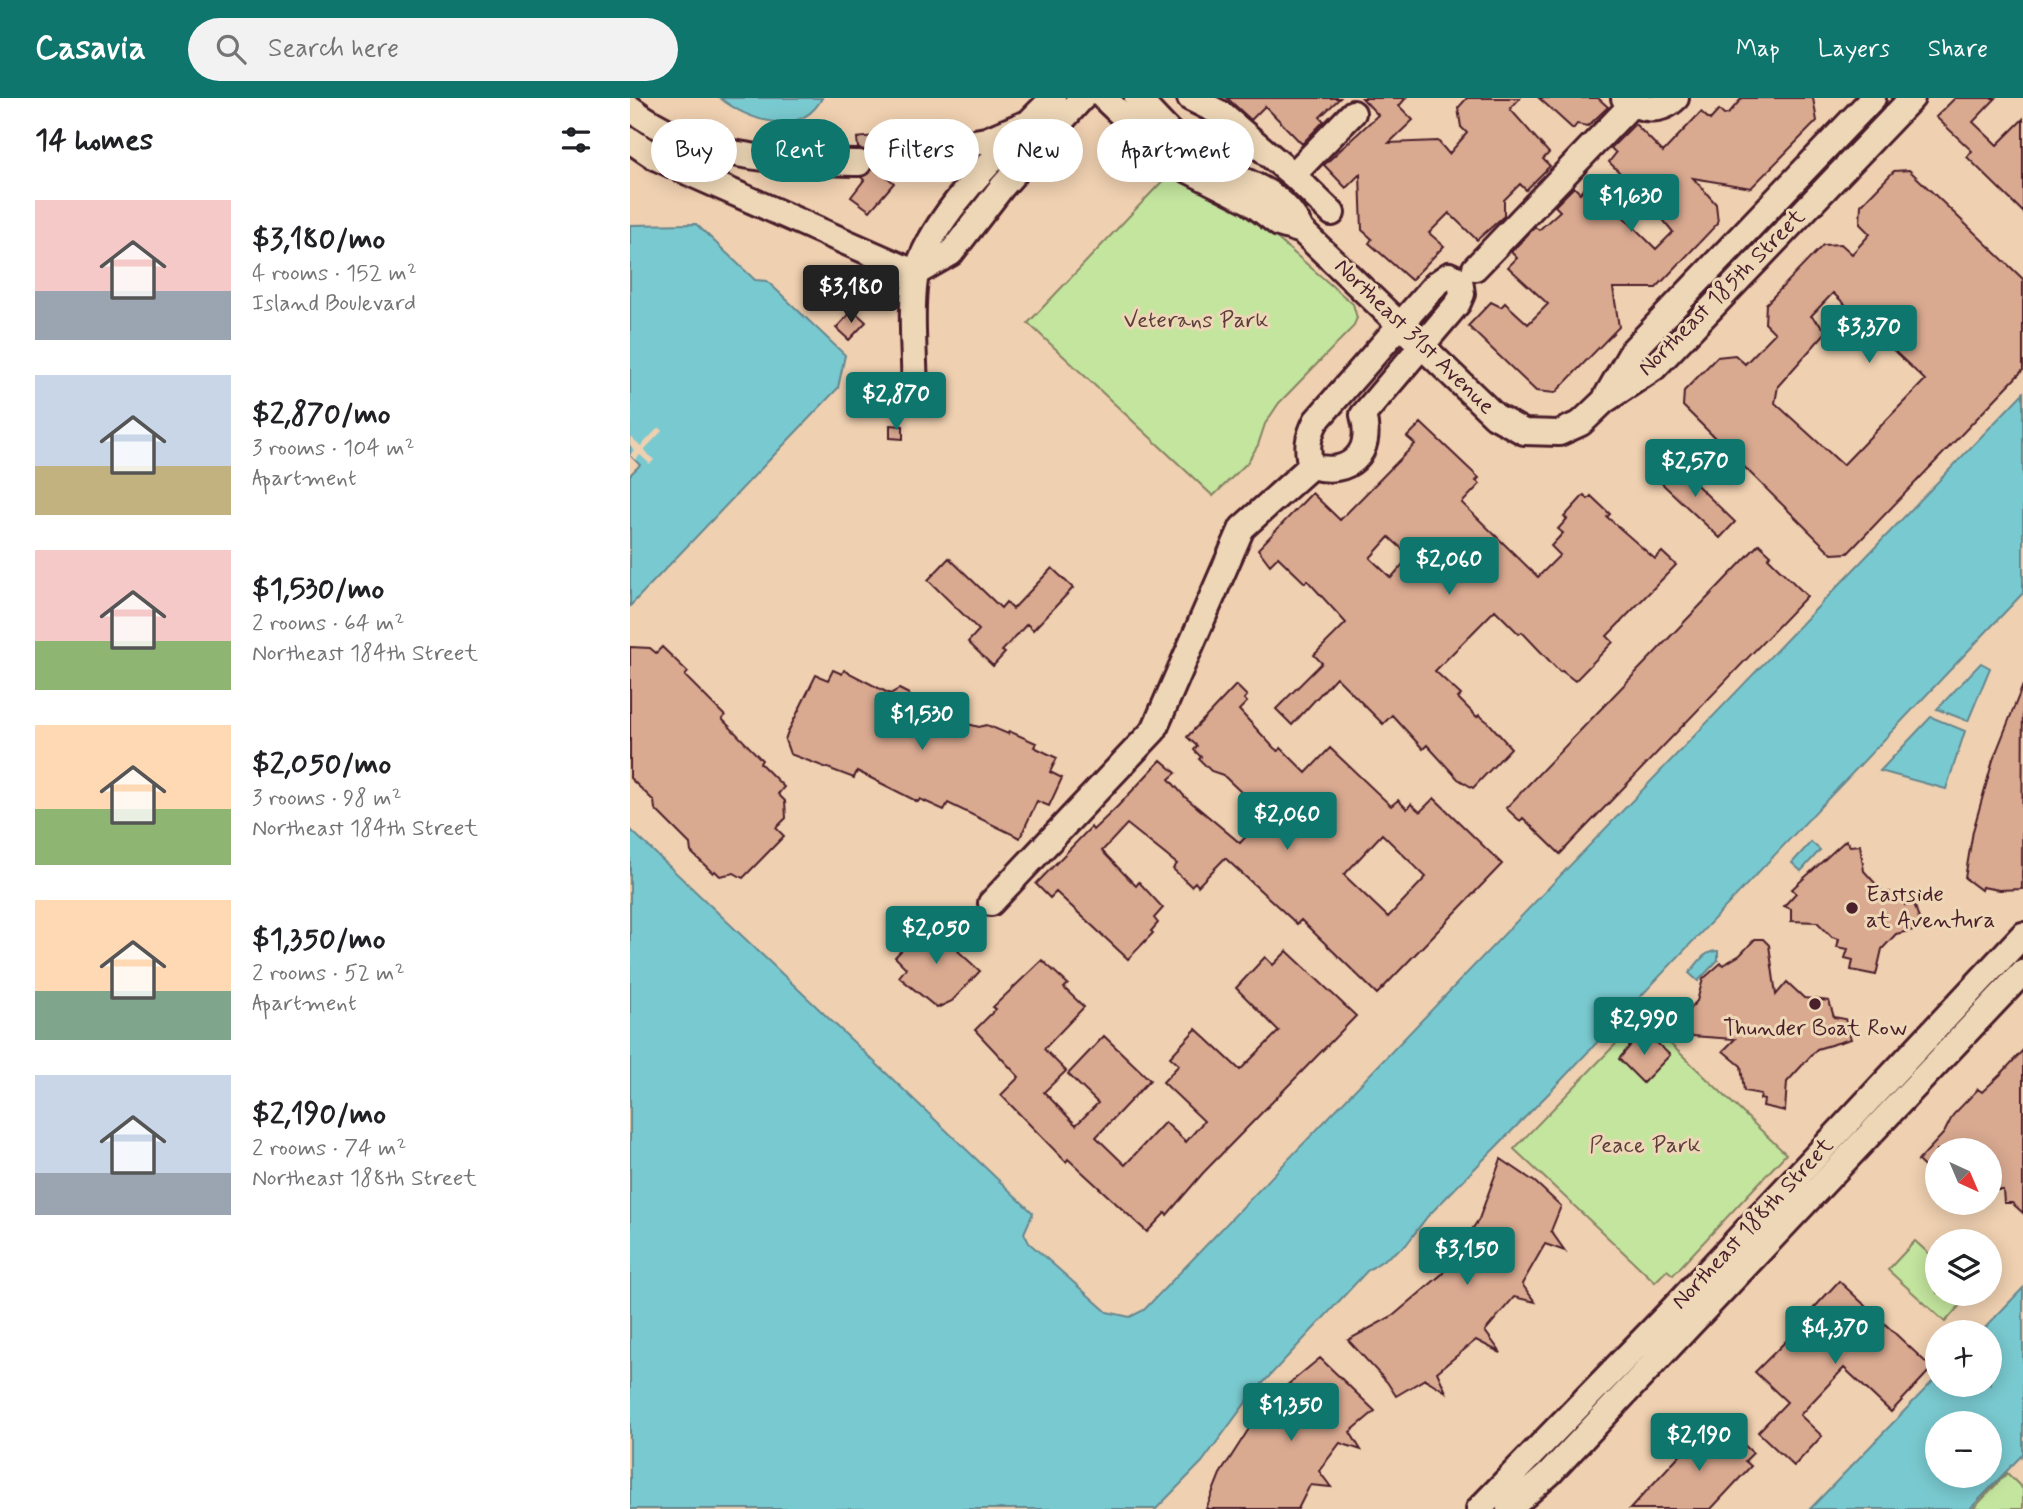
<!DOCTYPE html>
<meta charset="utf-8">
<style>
:root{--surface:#fff;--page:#f2f2f2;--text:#202124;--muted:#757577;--accent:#0f766e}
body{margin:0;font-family:Mynerve,sans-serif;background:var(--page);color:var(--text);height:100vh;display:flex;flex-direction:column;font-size:26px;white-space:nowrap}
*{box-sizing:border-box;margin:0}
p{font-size:23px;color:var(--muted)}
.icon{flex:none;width:38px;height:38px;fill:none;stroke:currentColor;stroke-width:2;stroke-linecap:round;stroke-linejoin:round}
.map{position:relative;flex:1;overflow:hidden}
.sheet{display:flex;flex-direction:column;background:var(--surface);width:630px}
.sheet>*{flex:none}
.hud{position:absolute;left:21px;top:21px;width:665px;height:63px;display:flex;gap:14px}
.needle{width:46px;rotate:136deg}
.buttons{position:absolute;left:1295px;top:1040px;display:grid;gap:14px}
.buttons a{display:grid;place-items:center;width:77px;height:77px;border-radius:50%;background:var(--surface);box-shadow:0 4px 18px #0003;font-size:35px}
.price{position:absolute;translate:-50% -60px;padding:0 16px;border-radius:7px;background:var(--accent);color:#fff;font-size:23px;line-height:46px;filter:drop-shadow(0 2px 4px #0008)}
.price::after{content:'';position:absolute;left:50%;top:42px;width:21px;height:16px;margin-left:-10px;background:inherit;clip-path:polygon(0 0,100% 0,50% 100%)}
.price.on{background:#222;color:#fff}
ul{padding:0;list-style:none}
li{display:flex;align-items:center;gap:21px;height:175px;padding:0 35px}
li span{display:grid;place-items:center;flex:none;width:196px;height:140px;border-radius:0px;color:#555}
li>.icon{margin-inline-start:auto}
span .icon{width:84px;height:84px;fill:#fffc;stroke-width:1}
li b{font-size:30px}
h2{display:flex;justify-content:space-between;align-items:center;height:84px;padding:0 35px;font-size:30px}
.chip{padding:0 24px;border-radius:32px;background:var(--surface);box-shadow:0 4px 18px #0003;font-size:24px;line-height:63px}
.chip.on{background:var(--accent);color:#fff}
header{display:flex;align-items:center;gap:42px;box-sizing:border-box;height:98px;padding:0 35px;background:var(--accent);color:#fff}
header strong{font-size:33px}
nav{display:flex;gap:38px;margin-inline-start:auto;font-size:24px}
.search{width:490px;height:63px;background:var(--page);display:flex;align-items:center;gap:18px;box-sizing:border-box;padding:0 24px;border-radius:38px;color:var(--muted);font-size:26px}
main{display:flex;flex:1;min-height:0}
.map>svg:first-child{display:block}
.green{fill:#c3e59e;stroke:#868264;stroke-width:2}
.water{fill:#79cad0;stroke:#66868e;stroke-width:2;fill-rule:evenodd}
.pier{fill:#efd0b0}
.building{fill:#d9a990;stroke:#4a1f2b;stroke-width:2;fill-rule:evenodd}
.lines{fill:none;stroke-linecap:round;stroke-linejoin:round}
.minor-tunnel{stroke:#cead95;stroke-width:24;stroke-dasharray:24 12;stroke-linecap:butt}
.minor-casing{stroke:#4a1f2b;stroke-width:30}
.minor{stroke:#eed7b7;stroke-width:24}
.poi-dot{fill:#4a1f2b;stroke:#eed7b7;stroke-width:2.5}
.labels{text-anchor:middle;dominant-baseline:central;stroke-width:6;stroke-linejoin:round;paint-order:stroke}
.street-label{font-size:23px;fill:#4a1f2b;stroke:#eed7b7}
.park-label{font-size:23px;fill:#5c3d3c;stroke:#eed7b7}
.poi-label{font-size:23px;fill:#4a1f2b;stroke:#eed7b7;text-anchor:start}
</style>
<header>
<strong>Casavia</strong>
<div class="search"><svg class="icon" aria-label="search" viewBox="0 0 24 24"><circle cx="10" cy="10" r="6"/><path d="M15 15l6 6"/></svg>Search here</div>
<nav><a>Map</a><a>Layers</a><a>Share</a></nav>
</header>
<main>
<section class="sheet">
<h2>14 homes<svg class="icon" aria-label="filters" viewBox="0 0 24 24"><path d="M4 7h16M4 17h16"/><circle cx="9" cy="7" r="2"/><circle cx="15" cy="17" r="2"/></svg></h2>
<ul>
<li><span style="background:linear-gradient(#f6c9c9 65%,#9aa5b1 0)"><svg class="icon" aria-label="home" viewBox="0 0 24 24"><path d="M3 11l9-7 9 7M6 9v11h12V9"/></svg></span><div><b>$3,180/mo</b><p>4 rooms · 152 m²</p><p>Island Boulevard</p></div></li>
<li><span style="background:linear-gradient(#c9d6e8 65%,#c2b280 0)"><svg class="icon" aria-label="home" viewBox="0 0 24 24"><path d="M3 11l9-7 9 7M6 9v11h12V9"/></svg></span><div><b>$2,870/mo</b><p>3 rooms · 104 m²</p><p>Apartment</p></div></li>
<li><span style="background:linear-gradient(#f6c9c9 65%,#8fb573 0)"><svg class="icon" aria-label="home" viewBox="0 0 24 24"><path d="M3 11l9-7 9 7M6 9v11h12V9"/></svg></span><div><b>$1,530/mo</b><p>2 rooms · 64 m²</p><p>Northeast 184th Street</p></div></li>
<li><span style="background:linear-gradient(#ffd9b3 60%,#8fb573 0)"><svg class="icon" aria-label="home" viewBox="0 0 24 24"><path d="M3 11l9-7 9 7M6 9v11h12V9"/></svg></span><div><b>$2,050/mo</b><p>3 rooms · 98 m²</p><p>Northeast 184th Street</p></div></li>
<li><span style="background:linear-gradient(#ffd9b3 65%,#7fa58c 0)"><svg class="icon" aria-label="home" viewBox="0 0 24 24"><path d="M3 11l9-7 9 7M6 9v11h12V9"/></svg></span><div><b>$1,350/mo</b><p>2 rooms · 52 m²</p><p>Apartment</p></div></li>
<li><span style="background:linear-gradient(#c9d6e8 70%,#9aa5b1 0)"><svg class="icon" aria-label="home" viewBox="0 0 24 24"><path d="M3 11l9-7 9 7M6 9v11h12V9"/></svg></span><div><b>$2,190/mo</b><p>2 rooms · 74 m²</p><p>Northeast 188th Street</p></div></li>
</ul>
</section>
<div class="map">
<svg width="1393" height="1411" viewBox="0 0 1393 1411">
<rect width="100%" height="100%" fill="#efd0b0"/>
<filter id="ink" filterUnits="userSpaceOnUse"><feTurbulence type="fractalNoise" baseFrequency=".0143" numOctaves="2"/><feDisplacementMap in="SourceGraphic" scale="14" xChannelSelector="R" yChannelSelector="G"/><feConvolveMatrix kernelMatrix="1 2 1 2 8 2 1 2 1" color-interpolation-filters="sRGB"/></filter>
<g filter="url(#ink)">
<path class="green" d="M540,75L613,111L723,206L727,220L723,229L649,305L635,326L628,347L617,365L583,398L398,225Z
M1012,919L1156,1056L1043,1177L1037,1172L1025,1184L884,1051Z
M1285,1143L1307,1163V1195H1341L1315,1224L1258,1172Z
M1377,1375L1393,1391V1411H1343Z"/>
<path class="water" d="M90,0H192C170,41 117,22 90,0Z
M66,126L125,182L137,183L215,257L208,290L0,508V377L10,367L0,357V127Z
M1393,295V495L919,995L797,1119L776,1147L737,1173L620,1299L572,1364L526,1411H0V731L403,1115L394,1135L399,1145L477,1214L500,1219L514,1212Z
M1351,565L1360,570L1338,623L1307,611Z
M1301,619L1335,633L1316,691L1250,673Z
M1181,744L1190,752L1171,773L1162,765Z
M1088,853V862L1068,883L1059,875C1069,865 1073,853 1088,853Z
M1393,1190V1356L1340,1411H1180L1307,1279V1286H1360V1234H1351ZM1307,1325H1360V1377H1307Z"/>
<path class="pier" d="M29,329L32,333L14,352L24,362L20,366L10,357L5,362L0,357L4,352L0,347V338L11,348Z"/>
<path class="building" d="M597,0H710L690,19L694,23L672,46L635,8L621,22Z
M732,0H776L769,8L783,22L759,45L808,43L819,56L837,35L831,29L828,10L837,0H890L880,11L919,55L913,61L920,68L896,92L890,86L874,102V118L847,142L819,115L799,135L814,148L781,182L739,145L742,141L732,132L730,76L716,90L694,67L748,17Z
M909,0H968L978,9L958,28L947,26L943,31Z
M1112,0H1183L1187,23L1121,90L1063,80L1086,106L1088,125L1026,190H983L989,229L925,295L906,293L838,228L861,204L871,209L875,205L898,226L918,206L878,169L887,160L881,154L905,129L909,132L930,113L925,108L944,89L950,95L959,85L1026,151L1043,134L1018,103L1020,101L997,76L994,79L979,64L986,55L981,50L1005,26L1033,54L1071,14L1080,22L1089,12L1094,17L1098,16Z
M1325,0H1366L1343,24L1367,47L1393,21V114L1337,59L1342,53L1306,19Z
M255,37V45L247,49L243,59L237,53L228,50L227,40Z
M244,66L251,74H261L257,79L264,85L240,113L221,99L234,82L231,79L241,73Z
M1279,72L1393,181V272L1218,455L1202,456L1053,308L1054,293L1087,259L1105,257L1115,266L1145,235L1135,225L1136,206L1193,147L1211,146L1222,156L1240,136L1230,126L1231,107L1264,73ZM1203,195L1295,282L1213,367L1145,305L1148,288L1197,233L1181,218Z
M223,212L236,224L219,242L206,230Z
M791,325L849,380L846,383L850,386L832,405L908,479L930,457L921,448L933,435L928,431L937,421L934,419L954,397L958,401L961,398L980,416L977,419L1025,461L1032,454L1046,467L977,538L983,544L945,583L932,573L930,574L892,534L889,536L865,512L805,573L831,597L828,600L847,619L849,617L859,625L881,650L843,690L828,681L797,647L793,651L762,617L753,626L706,579L662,627L646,611L692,565L684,557L716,525L677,482L675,485L648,459L640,467L628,451L682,395L710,422L785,346L777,339ZM759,439L780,458L761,480L740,460Z
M260,327L273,328V341L260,340Z
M1042,363L1105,424L1090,440L1026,380Z
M1129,446L1141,457L1138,460L1177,498L930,756L893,720L890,723L876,710Z
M319,460L371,510L376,504L383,511L422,470L443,490L403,532L397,526L372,553L375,555L363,568L338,544L349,532L298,482Z
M0,549L20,550L26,555L32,549L58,574L55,578L95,618L92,621L132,662L130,665L154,689L148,696L155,703L156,720L146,730L154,738L113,780L104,775L90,778L85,773L83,775L61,754L60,746L25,711L24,703L0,680Z
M203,572L212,576L214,572L260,596L269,591L279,596L289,620L297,603L324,615L322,619L338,626L349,629L357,627L378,636L379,633L406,645L404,649L427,660L420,674L432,680L419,708L407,703L390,740L318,705L314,712L290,701L288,704L227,673L224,680L160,656L155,642L157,636L186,577L198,582Z
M606,587L617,598L614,601L617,604L609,612L644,650L648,653L651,650L676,675L700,650L761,708L768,702L777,711L781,706L790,714L804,700L872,766L747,896L671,822L667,826L595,760L568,788L565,784L561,788L543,771L547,766L497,726L472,753L506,788L509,784L533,810L524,820L528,825L521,833L523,835L498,861L426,794L420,800L406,786L461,729L463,732L488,708L531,662L546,675L539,681L555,699L610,745L632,721L611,700L614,697L593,677L581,673L569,661L571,659L564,652L567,648L557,639ZM752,736L796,779L758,819L714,777Z
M1393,587L1392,791L1369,792L1352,789L1351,792L1335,780L1343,733L1363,662Z
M1216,742L1220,748L1230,747L1234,773L1253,794H1260L1263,802L1272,799L1275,807L1284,805L1292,830L1266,836L1252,851L1246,877L1221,872L1223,862L1215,860L1218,851L1207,849L1209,841L1202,839L1187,824L1161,823V811L1154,808L1166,795L1162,791Z
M305,823L331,850L328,853L350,873L322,903L307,910L269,879L276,870L265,859L298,825Z
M1125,841H1133L1139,847L1146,897L1157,884L1174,900L1199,903L1204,919L1215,921L1221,941L1187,951L1157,984L1155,1013L1133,1008L1134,1002L1130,1001L1131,996L1114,993L1111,968L1093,953L1105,941L1048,937L1049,922L1067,903L1073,881L1091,865L1093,867L1110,857Z
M657,853L726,918L573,1075L537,1117L535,1115L517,1134L438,1061L436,1064L371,997L389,979L345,932L366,911L363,909L412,862L438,886L434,890L454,909L414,951L436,973L414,994L446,1027L468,1005L438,976L474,938L520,982L466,1039L495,1067L535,1024L556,1044L574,1023L533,984L549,967L540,959L566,931L610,972L649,933L606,890L635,859L643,867Z
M1013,932L1040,957L1013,985L989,961Z
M1393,952V1115L1382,1105H1374L1373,1092H1360V1052H1307V1081L1288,1063L1314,1035L1323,1017L1348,991L1352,994L1371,976Z
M871,1061L905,1084L931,1108L921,1133L935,1153L915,1146L892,1186L905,1204L884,1199L855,1233L871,1255L846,1242L807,1274L816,1294L795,1281L766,1298L757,1284L718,1242L764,1217L812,1176L849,1121Z
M1209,1183L1302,1270L1261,1314L1214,1270L1170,1317L1192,1338L1164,1368L1128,1334L1157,1304L1125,1274L1170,1229L1168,1227Z
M690,1260L745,1313L720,1334L731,1352L710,1345L689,1373L701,1389L680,1387L668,1411H576L590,1376L622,1326L655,1289Z
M1078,1326L1085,1332L1091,1326L1123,1355L1115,1363L1121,1368L1081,1411H1000Z"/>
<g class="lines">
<path class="minor-tunnel" d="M195,61L214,55L283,46"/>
<defs>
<path id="minor" d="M474,0L530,53L556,71L619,103L649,126L672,133
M507,0C528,22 548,46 574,63C613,87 650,87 672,133L865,318L894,334L929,335L951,325L974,303L1024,270L1282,0
M560,0L590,15L663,77L702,115
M994,0C1010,13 1031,15 1046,0
M0,10C67,62 148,63 229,65
M0,42L25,59L66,78L286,175
M257,60L356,42L392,27
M663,77L723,15
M845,170L1002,6
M286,175L321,155L372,89L452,0
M285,298C285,267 279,200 287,173C305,113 379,45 423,0
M976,299L1003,252L1243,0
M681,368C719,379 744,355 733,317L828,205L832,196L830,182
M681,368C676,350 678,339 686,323L806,186L819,177L830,182
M361,805L524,632L612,430L681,368
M849,1411L1038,1216L1393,837
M879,1411L920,1375L1393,874"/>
</defs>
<use href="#minor" class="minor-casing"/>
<use href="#minor" class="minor"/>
</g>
</g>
<g class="poi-dot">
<circle cx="1222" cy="810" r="7"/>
<circle cx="1185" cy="906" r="7"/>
</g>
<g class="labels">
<g class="street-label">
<text transform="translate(1092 195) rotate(-45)">Northeast 185th Street</text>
<text transform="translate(784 239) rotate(44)">Northeast 31st Avenue</text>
<text transform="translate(1123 1126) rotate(-47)">Northeast 188th Street</text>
</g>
<g class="park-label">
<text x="566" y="223">Veterans Park</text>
<text x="1015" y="1048">Peace Park</text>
</g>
<g class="poi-label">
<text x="1236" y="797">Eastside<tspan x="1236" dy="26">at Aventura</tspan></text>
<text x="1185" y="931" text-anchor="middle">Thunder Boat Row</text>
</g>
</g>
</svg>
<div class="buttons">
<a><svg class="needle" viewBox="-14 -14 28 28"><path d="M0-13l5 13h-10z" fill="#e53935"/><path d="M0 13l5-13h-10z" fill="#757577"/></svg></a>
<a><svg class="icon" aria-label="layers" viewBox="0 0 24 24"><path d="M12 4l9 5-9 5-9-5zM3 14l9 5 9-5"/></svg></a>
<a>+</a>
<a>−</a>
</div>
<b class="price" style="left:1001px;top:136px">$1,630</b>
<b class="price on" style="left:221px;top:227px">$3,180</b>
<b class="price" style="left:1239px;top:267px">$3,370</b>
<b class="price" style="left:266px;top:334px">$2,870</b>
<b class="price" style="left:1065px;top:401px">$2,570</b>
<b class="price" style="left:819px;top:499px">$2,060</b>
<b class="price" style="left:292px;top:654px">$1,530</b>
<b class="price" style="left:657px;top:754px">$2,060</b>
<b class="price" style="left:306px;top:868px">$2,050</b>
<b class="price" style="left:1014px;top:959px">$2,990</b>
<b class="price" style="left:837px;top:1189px">$3,150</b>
<b class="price" style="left:1205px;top:1268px">$4,370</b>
<b class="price" style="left:661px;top:1345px">$1,350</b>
<b class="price" style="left:1069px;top:1375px">$2,190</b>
<div class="hud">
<a class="chip">Buy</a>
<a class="chip on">Rent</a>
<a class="chip">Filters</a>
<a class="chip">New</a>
<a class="chip">Apartment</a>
</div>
</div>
</main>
